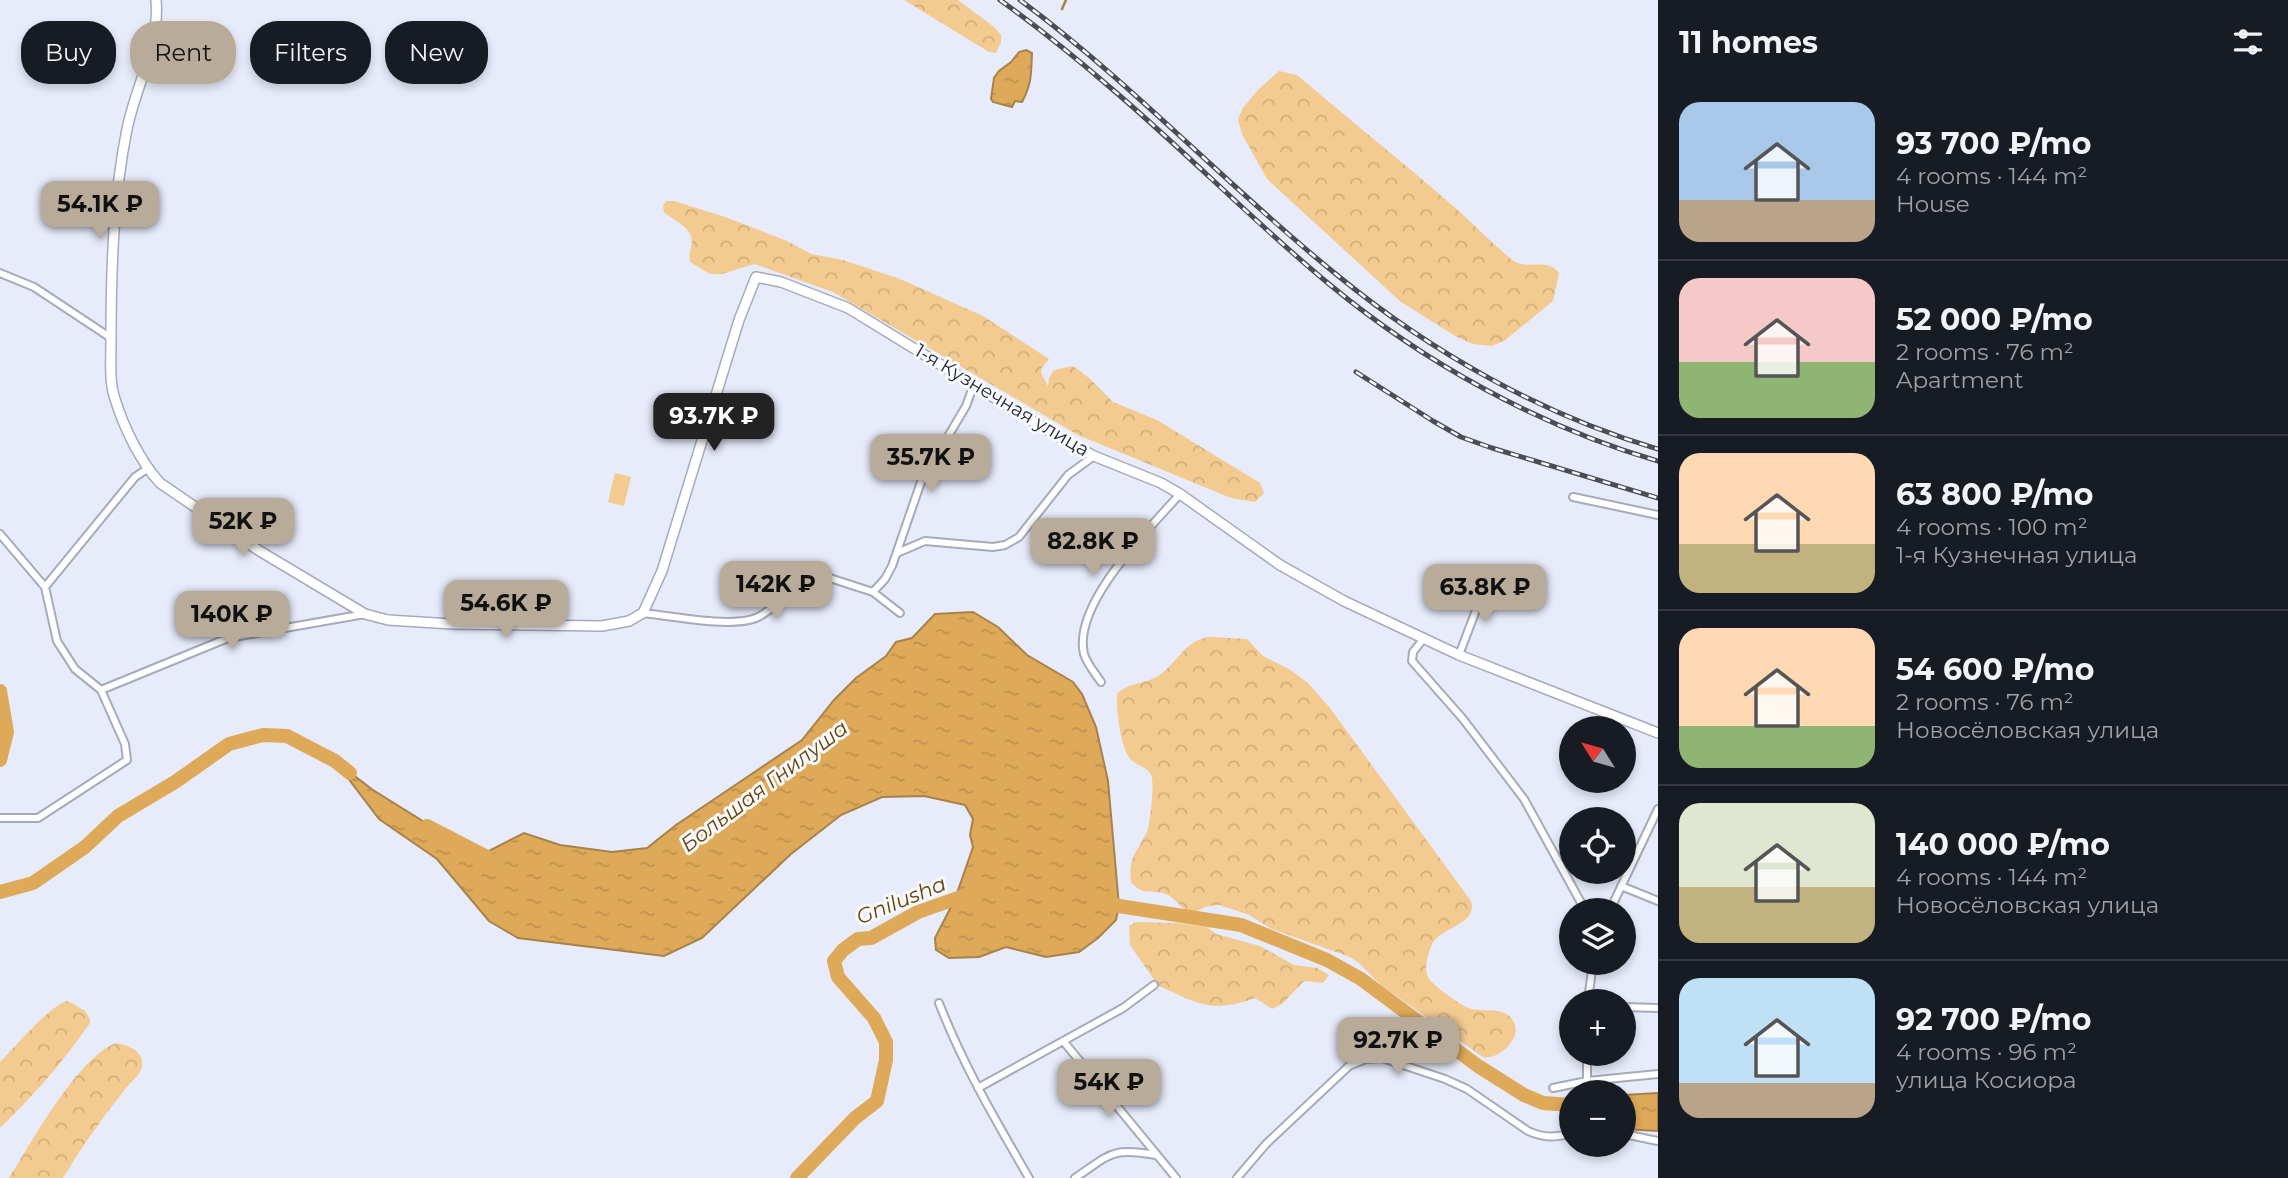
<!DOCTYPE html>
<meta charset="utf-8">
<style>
:root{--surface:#171b24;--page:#242831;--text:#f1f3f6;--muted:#9ea1a6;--line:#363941;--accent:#b8ab99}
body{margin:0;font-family:Montserrat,sans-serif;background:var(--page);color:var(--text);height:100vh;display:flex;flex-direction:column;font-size:26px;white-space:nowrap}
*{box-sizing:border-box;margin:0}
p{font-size:23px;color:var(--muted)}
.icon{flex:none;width:38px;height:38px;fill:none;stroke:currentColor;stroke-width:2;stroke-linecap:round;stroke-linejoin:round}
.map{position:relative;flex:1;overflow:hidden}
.details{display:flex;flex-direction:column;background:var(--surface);width:630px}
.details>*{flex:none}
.hud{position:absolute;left:21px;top:21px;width:665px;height:63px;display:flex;gap:14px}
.needle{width:46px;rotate:307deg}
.controls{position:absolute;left:1559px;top:716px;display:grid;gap:14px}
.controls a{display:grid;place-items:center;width:77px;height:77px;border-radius:50%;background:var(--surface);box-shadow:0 4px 10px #0003;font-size:35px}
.price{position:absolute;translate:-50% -60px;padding:0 16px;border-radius:14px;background:var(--accent);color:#111;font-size:23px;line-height:46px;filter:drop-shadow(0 2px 4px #0008)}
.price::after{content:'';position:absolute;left:50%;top:42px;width:21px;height:16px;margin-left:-10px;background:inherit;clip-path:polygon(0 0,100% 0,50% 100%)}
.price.selected{background:#222;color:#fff}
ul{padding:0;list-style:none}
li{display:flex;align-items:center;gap:21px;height:175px;padding:0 21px}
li+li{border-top:2px solid var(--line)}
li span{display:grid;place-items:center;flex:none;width:196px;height:140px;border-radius:21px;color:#555}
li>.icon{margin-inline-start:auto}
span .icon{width:84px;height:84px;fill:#fffc;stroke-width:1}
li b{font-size:30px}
h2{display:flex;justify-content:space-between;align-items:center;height:84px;padding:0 21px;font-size:30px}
.chip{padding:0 24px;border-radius:28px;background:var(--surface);box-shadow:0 4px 10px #0003;font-size:24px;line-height:63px}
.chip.selected{background:var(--accent);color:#111}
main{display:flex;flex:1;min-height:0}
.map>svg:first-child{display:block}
.forest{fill:url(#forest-crowns)}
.garden{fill:#f3ca90}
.water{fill:url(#water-ripples);stroke:#a7824b;stroke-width:2}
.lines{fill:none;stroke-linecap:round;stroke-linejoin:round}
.stream{stroke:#a7824b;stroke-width:2.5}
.river{stroke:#dea958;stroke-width:14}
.street-casing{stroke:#a7abb9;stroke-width:10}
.secondary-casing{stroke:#a7abb9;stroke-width:12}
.street{stroke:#fff;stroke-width:6}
.secondary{stroke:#fff;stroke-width:9}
.rail-casing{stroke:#4c4d54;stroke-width:5}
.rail{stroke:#f7f9ff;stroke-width:2.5;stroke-dasharray:8;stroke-linecap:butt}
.labels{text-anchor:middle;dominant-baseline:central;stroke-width:6;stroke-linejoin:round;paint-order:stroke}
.street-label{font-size:19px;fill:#27282d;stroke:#f7f9ff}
.water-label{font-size:21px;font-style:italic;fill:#664300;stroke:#f7f9ff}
</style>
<main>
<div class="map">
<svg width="1658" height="1178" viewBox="0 0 1658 1178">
<defs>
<pattern id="forest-crowns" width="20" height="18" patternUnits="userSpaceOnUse" patternTransform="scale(1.75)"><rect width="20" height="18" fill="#f3ca90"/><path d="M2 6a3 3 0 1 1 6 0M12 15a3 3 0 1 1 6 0" fill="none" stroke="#d0ae7c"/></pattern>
<pattern id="water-ripples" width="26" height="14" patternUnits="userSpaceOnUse" patternTransform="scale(1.75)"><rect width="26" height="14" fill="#dea958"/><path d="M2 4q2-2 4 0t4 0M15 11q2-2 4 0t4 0" fill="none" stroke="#be914d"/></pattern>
</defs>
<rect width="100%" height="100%" fill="#e7ebfa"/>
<path class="forest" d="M904,0H958L994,27L1001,35V42L996,53L989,52Z
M1279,71L1297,75C1351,121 1406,165 1459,211C1476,227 1493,244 1511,259C1526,272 1546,256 1559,273L1553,301L1504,341L1491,346L1473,344L1457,337L1401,302L1267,179L1242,134L1238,120L1242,109L1258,90Z
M666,201H674L725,217L787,241L811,254L843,260L900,279L983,316L1049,359L1041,369L1042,375L1048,386L1049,378L1054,370L1073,366L1089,378L1113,402L1157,420L1260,483L1264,493L1255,502L1231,498L1078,435L833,292L754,264L722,274H710L690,262C688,254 692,248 692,240C691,227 673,220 664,212L663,206Z
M1211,637L1247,639L1263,656L1289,669L1308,683L1330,708L1471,901C1478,923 1444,927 1434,941C1431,945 1429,951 1428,956C1426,962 1425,971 1428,977C1432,985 1458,1003 1466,1007C1480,1014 1502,1005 1512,1019C1525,1036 1500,1060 1483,1057L1381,985L1359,963L1350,957L1272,929L1249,915L1220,905L1208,906L1190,914C1181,908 1173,895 1163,893C1150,890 1141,895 1131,882C1128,857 1137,852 1147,832C1150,825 1154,787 1152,778C1150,766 1135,767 1129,757C1120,745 1116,708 1117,694C1127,683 1145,684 1158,676C1178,663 1185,639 1211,637Z
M1136,922L1176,923L1207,927L1216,934L1260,946L1294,965L1317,968L1329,975L1323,983L1304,981L1282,1004L1272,1009L1255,998C1212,1014 1197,1003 1159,986L1155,981L1130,945L1129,926Z
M68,1001L85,1011L90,1019V1023C63,1062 34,1095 0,1128V1062C13,1049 52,1003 68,1001Z
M116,1043C128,1045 144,1051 142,1066C141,1074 131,1082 126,1088C103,1117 82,1146 63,1178H9C32,1142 77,1058 116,1043Z"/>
<path class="garden" d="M615,473L631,477L624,506L608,502Z"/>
<path class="water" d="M1026,50L1032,53C1031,74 1032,83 1022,102L1015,101L1012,107L993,102L991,99L994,78L999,71L1011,62L1019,52Z
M973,612L998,627L1027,655L1073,682L1082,694L1096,727L1108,781L1119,906L1116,920L1098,938L1079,952L1046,957L1006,947L979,957L949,958L936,950L935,938L955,899L973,847L970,835L973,819L965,805L924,796L882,797L841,815L791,854L702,938L664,956L518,938L489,921L437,859L379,819L335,761L373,790L463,846L487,852L524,833L560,845L612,852L647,848L676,825L802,740L834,700L856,678L886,656L896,642L912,638L935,614Z
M1658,1093V1131L1624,1129V1095Z"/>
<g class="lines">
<path class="stream" d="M1062,9L1066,0"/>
<path class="river" d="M0,691L7,732L0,760
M427,826L487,857
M0,892L33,883L85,847L118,816L175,782L229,744L263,735L287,736L335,761L350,773
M1102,897L1119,906L1241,925L1327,960L1361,979L1478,1066L1524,1095L1543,1103L1572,1105
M797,1178L855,1118L877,1101L886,1060V1042L874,1018L838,977L834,961L843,950L858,939L871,938L918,912L972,893"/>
<defs>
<path id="street" d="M0,273L34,287L111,338
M1573,497L1658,515
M0,534L45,587
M897,553L925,541L993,547L1005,545L1019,537L1068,475L1094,456
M873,592L885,579L892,566L921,482L966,406L974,384
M643,613C671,616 731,628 756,618C776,609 792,586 808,571L873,592L900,613
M1424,638L1413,652L1412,661L1463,719L1524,799L1585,910
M1459,655L1486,584
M1101,682C1095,673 1087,664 1084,654C1072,604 1150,528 1180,494
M101,690L228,638L365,614
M0,818H38L127,760L125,744L101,690L75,669L57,641L45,587L135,477L147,469
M1621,886L1658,901
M1610,910L1658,809
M1588,1001L1593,962
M939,1003C963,1065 996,1121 1029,1178
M1624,1007L1658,1008
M1064,1042L1176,1178
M978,1088L1123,1008L1154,985
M1553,1088L1587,1081L1658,1074
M1587,1092V1054
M1624,1134L1658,1141
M1075,1178C1111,1154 1111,1147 1156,1155
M1237,1178L1266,1144L1349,1066L1366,1059L1382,1058L1445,1079L1467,1089L1528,1131C1544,1138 1555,1138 1572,1133"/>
<path id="secondary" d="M156,0C160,45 136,85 127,129C113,198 111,271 111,341C111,360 109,382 115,399C124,428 140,461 160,483L258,550L365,614L388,620L452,624L602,626L629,621L643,613L662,571L739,320L756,277L781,282L848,308L1057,436L1094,456L1161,483L1180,494L1280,565L1344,601L1459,655L1658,733"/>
</defs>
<use href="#street" class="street-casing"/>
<use href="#secondary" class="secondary-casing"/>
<use href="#street" class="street"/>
<use href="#secondary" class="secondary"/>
<defs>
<path id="rail" d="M1000,0C1039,28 1076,58 1112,89C1186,152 1254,222 1329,284C1423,362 1540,427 1658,461
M1020,0C1133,84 1228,187 1337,275C1431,352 1542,415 1658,449
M1356,372L1433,421L1461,437L1492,448L1658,498"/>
</defs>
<use href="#rail" class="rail-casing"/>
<use href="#rail" class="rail"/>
</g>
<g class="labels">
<g class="street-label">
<text transform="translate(1002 400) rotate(31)">1-я Кузнечная улица</text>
</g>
<g class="water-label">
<text transform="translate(764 786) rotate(-37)">Большая Гнилуша</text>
<text transform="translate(901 900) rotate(-22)">Gnilusha</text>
</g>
</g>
</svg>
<div class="controls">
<a><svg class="needle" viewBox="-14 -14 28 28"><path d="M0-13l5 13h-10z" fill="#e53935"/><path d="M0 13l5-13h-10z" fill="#9ea1a6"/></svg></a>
<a><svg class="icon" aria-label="locate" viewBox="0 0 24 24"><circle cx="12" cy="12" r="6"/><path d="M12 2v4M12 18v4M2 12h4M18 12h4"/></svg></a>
<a><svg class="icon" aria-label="layers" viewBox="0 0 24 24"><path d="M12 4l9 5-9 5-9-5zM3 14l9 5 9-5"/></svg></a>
<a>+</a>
<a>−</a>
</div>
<b class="price" style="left:100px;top:241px">54.1K ₽</b>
<b class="price selected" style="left:714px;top:453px">93.7K ₽</b>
<b class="price" style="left:931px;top:494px">35.7K ₽</b>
<b class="price" style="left:243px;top:558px">52K ₽</b>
<b class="price" style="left:1093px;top:578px">82.8K ₽</b>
<b class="price" style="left:776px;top:621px">142K ₽</b>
<b class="price" style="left:1485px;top:624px">63.8K ₽</b>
<b class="price" style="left:506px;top:640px">54.6K ₽</b>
<b class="price" style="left:232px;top:651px">140K ₽</b>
<b class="price" style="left:1398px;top:1077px">92.7K ₽</b>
<b class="price" style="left:1109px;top:1119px">54K ₽</b>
<div class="hud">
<a class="chip">Buy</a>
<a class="chip selected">Rent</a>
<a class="chip">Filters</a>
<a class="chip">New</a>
</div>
</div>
<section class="details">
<h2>11 homes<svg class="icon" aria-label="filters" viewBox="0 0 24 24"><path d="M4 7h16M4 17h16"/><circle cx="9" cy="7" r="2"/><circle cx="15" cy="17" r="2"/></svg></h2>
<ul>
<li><span style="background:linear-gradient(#a9c7e8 70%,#b9a48a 0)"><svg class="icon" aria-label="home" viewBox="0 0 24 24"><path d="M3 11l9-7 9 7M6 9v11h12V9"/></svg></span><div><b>93 700 ₽/mo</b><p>4 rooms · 144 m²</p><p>House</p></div></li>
<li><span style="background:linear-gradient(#f6c9c9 60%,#8fb573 0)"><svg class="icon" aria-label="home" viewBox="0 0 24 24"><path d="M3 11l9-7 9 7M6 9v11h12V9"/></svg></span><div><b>52 000 ₽/mo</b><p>2 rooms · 76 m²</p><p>Apartment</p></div></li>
<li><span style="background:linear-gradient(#ffd9b3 65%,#c2b280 0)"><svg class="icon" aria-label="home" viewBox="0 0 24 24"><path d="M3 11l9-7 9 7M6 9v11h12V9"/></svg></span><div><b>63 800 ₽/mo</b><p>4 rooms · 100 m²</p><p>1-я Кузнечная улица</p></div></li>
<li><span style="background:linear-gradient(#ffd9b3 70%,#8fb573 0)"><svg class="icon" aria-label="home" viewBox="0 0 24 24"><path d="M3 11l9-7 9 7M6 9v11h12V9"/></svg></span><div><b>54 600 ₽/mo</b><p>2 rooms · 76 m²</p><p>Новосёловская улица</p></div></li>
<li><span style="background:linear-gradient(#dfe7d0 60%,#c2b280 0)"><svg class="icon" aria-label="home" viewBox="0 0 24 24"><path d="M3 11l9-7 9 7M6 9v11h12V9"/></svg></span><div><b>140 000 ₽/mo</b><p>4 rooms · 144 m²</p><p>Новосёловская улица</p></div></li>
<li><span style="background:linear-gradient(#bfe0f5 75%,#b9a48a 0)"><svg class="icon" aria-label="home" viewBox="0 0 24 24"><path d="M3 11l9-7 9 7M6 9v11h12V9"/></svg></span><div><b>92 700 ₽/mo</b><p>4 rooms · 96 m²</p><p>улица Косиора</p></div></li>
</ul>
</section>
</main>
